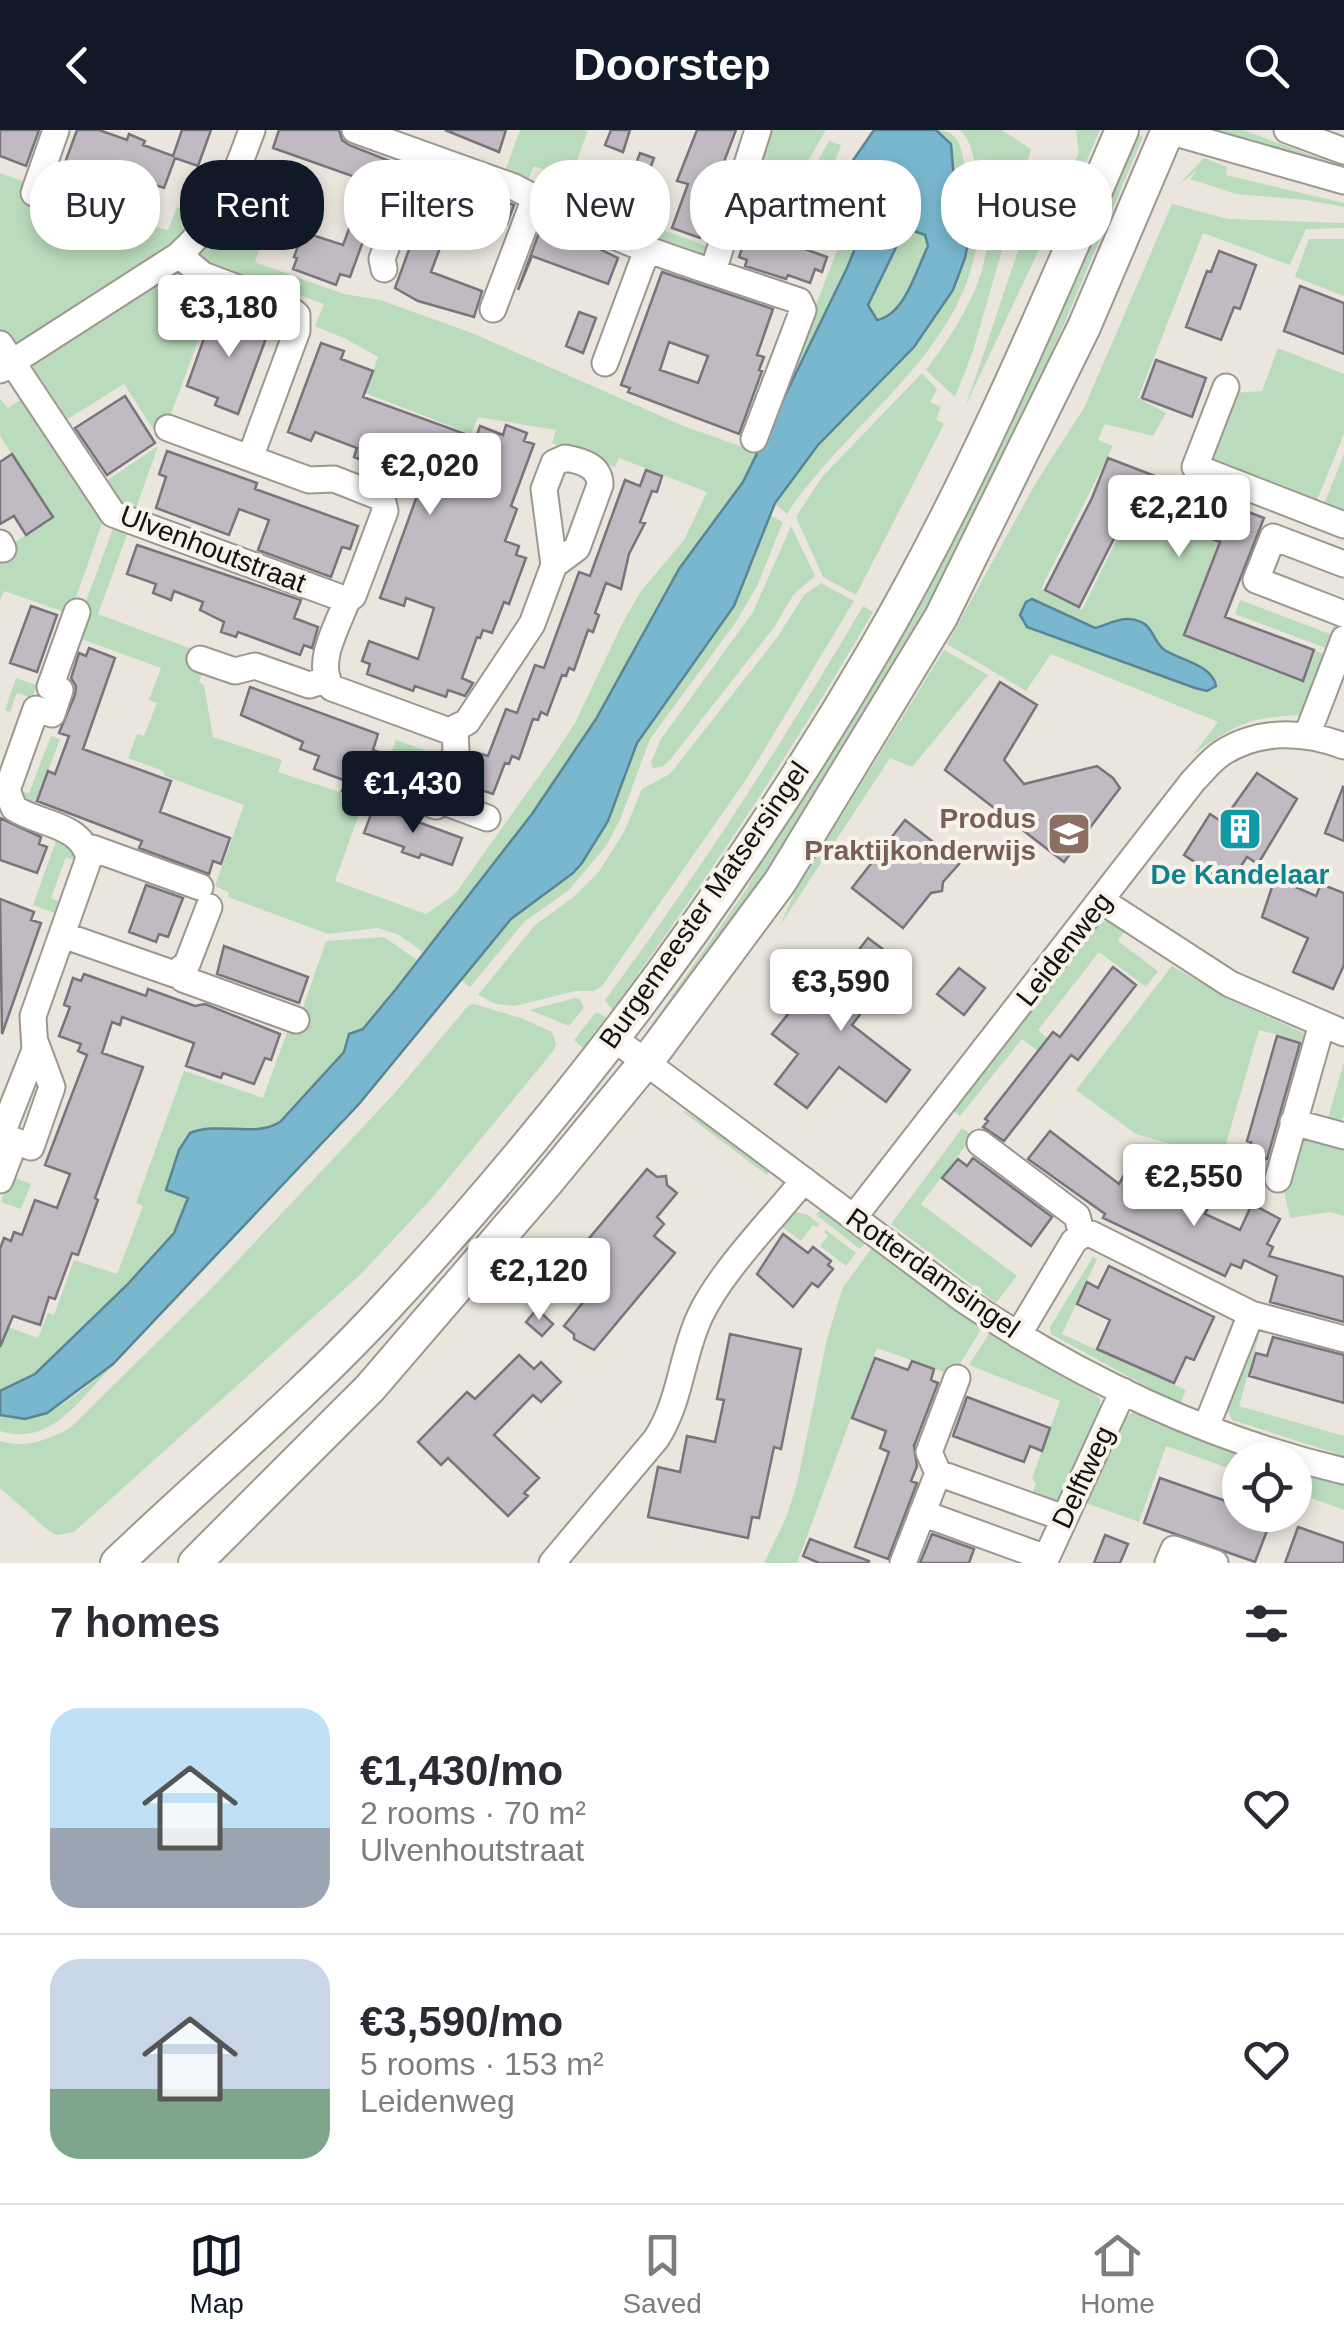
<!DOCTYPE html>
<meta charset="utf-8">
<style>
:root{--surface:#fff;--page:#f7f7f7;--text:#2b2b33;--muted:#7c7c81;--line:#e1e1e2;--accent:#111827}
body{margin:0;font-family:Arial,sans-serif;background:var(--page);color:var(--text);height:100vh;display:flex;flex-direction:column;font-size:38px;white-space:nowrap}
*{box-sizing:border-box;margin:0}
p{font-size:32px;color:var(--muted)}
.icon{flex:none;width:55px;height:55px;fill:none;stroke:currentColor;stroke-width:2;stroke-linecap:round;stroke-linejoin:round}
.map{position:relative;height:1433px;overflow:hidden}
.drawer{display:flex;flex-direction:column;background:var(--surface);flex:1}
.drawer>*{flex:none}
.banner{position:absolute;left:30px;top:30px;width:1285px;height:90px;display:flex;gap:20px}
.tools{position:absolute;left:1222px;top:1312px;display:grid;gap:20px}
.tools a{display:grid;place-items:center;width:90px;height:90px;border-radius:50%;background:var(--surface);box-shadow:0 5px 15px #0003;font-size:50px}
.price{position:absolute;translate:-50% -85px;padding:0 22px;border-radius:10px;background:#fff;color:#222;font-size:32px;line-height:65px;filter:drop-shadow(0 2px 5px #0008)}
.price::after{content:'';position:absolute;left:50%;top:60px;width:30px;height:22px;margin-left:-15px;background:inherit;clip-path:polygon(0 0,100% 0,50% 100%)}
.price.on{background:var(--accent);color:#fff}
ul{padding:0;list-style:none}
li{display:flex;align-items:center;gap:30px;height:250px;padding:0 50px}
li+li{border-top:2px solid var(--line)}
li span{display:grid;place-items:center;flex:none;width:280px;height:200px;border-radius:30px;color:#555}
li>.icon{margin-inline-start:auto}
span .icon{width:120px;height:120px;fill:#fffc;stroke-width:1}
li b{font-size:42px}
h2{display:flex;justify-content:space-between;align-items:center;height:120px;padding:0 50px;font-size:42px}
.pill{padding:0 35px;border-radius:40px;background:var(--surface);box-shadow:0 5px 15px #0003;font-size:35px;line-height:90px}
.pill.on{background:var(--accent);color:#fff}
header{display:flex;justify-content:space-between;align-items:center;height:130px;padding:0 50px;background:var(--accent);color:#fff;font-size:45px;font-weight:800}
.tabs{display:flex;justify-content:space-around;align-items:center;height:140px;border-top:2px solid var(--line);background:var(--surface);font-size:28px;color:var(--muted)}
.tabs a{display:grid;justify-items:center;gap:5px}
.tabs .on{color:var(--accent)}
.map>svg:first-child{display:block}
.green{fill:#badcbc;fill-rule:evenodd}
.water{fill:#79b7ce;stroke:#5a8594;stroke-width:2.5;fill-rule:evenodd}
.building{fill:#c0bac2;stroke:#79747b;stroke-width:2.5;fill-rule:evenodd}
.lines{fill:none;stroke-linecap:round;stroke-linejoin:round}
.minor-casing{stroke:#9c988f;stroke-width:29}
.major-casing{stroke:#9c988f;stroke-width:36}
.minor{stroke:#fff;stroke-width:25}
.major{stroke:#fff;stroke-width:32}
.labels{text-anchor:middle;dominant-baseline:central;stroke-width:8;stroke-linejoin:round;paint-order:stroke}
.street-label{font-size:28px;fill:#12110e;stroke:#f7f3ea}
.education-label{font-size:28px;font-weight:bold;fill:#785e54;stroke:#f7f3ea;text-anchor:end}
.culture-label{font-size:28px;font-weight:bold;fill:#0d838f;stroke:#f7f3ea}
</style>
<header><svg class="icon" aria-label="back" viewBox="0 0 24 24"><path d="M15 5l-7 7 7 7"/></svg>Doorstep<svg class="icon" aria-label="search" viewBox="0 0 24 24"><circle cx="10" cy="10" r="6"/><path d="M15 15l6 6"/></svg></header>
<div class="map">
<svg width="1344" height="1433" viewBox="0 0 1344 1433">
<rect width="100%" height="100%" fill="#eae6dd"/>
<path class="green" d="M520,0H588L570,49L534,36L528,50L505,41Z
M770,0H826L807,33L757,57L749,56Z
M936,0C962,0 963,23 965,44C967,61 978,79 978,96C974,216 848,290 787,384L775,374L818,315L914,217L953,160L965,81L955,61L947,9Z
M960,0H1002L1031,19L973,221L955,267L926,240C956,199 989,151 988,97C988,82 979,67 977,51C974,32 974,14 960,0Z
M1076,0H1100L1068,74L1060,55L1079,23Z
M1197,0H1243L1311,25L1344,33V46Z
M1136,3L1143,7L1034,265L942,462L772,738L646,907V903L748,757Z
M829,11L841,15L834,34L863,62L871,79L847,138L743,352L669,454L596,589L572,625L498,731L423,822L399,805L378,798L328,804L228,767L229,762L215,756L244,675L165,646L163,641L128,628L137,604L144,606L157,573L149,570L161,538L73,506L114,396L128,402L98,484L200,522L203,542L199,552L204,555L213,607L282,630L278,642L364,670L335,751L426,784L455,764L556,622L575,593L623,492L641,461L684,410L707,362L619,328L615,337L552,313L556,300L478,287L471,304L365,263L378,227L346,209L315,196L324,174L218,135L215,140L197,125L230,83L236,81L268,93L255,132L344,164L380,170L472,203L681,295L751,320L791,239L848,92L830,83L815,36Z
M1204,28L1227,37L1226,45L1344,73V77L1306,70L1236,64L1190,49L1198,40L1178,55Z
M1061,30L1052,55L1060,75L965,277C992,204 1012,130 1042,59L1048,60L1053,48L1047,46L1052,34Z
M808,40L821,82L762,60Z
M0,43L28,53V58L140,99L149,95L168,100L177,77L190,82L200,55L209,61L213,70L185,109L25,215L13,216L0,204Z
M1172,74L1228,89L1344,93V98L1306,99L1290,135L1203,103L1138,268L1166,283L1153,306L1105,294L1098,310L1113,316L1041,459L1082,480L1132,379L1218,413L1183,506L1303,553L1316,521L1324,524L1301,585C1249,587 1234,595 1193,625L1218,592L1051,524L1026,561L947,514L1037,351L1084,278ZM1044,473L1095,498L1117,490L1153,504L1162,519L1213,545L1216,556L1207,561L1195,558L1027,497L1022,492Z
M644,93L709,117L704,128L639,106Z
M911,100L925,106L928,116C916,139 905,185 877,190L868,175L904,101Z
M1309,109H1344V166L1295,147Z
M165,145H179L218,157L161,311L124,254L63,292L30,239L32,233Z
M1278,218L1344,244V304L1313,380L1217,339L1208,326L1233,263L1262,261Z
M922,243L937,259L930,272L941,277L936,289L944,294L856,465L823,447L796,387L822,347Z
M26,266L104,388L74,473L73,485L4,461L0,470V422L53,387L0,306V269L8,278Z
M158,316L134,384L120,376L103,353Z
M1344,324V393L1320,384Z
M769,385L783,392L757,456L736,492L650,609L620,690L606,716L569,760L524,792L470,857L461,850L511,789L582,733L608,691L637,613L683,548L754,431L758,409Z
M791,396L815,446L793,465L775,496L669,631L662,637L653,638L651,632L661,609L753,482Z
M821,453L854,471L747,648L602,856L594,861H575L515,876L496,874L478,865L535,795L575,766L598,743L624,702L642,659L670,644L779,505L804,465Z
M1240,470L1330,504L1336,490L1340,498L1331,520L1235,484Z
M863,476L873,482C793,620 706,751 612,880L605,870C699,743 783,612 863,476Z
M944,520L988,545L912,637L890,628L779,797L798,756Z
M16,548L37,555L32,568L17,563L10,582L5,580Z
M51,606L60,609L33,681L15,659L29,663Z
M396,610L446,628L433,664L382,646Z
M57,708L78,716L83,733L66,727L51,768L66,775L62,786L33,775Z
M1113,790L1126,799L1118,811L1158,841L1146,857L1099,822L1038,900L1059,918L1050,930L1022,909L960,986L952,980L1099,792Z
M384,807L417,830L363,899L348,907L344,922L275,996L183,1011L167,1059L188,1068L174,1103L127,1155L35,1244L0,1261V1194L38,1208L48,1183L54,1185L74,1130L117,1144L143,1076L136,1073L184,941L263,968L288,900L295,901L326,811Z
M1172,836L1233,871L1315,908L1313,915L1259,900L1225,1017L1280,1033L1277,1045L1136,1004L1076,960Z
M575,868L580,869L584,878L569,896L530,880Z
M474,874L521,888L552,902L556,914L554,920L433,1067L361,1144L74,1402L57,1405L49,1401L0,1358V1311C26,1319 47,1310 70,1298L209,1161L392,966L469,875Z
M596,882L606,887L583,918L574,910Z
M1344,932V984L1340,999L1326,995Z
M685,981L771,1038L767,1045L683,982Z
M1295,995L1344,1009V1086L1330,1082L1290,1088L1281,1047Z
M962,998L973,1006L921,1074L1017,1146L996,1173L891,1094Z
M10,1046L31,1054L21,1079L1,1072Z
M822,1078L866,1112L860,1119L816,1085Z
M796,1082L808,1085L819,1094L817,1097L813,1095L801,1111L780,1095L790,1084Z
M826,1100L856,1123L846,1136L820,1116L828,1106L824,1102Z
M872,1118L982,1198L953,1245L877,1218L797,1433H764L786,1388L797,1354L827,1209L843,1157Z
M1093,1127L1097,1129L1062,1204L1186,1260L1180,1275L1051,1204L1050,1197Z
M1253,1196L1261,1198L1239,1276L1344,1306V1326L1232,1290L1226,1277Z
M990,1202L1091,1260L1100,1269V1282L1056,1376L1031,1367L1036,1354L1032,1348L1060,1271L969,1235Z
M113,1235C82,1266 52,1318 0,1301V1285C43,1302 82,1258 113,1235Z
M1135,1282L1140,1283L1263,1330H1240V1342L1166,1316L1139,1392L1083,1372L1119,1294L1126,1286Z
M1295,1340L1344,1353V1380L1295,1362Z"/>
<path class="water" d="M874,0H936L951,14L955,61L965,81L970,104L965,128L953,160L914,217L818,315L775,373L734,476L637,613L608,691L582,733L573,743L511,789L359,974L113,1234L47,1283L25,1289L0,1285V1261L35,1244L127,1155L174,1103L188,1068L166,1060L179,1020L190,1003C219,991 254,1008 280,992L344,922L349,904L363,899L396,859L532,684L596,589L679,439L743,352L847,138L871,79L868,69L845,42ZM911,100L925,105L928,116C917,138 905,185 877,190L868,175L904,101Z
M1032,469L1095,498C1110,494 1125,484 1141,492C1154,498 1154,514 1166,521C1182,530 1213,536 1216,556L1207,561L1195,558L1027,497L1020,485L1026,472Z"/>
<path class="building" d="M0,0H39L26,36L0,26Z
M77,0H99L127,10L129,4L145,11L143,15L173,26L182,0H211L198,36L175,28L164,58L147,52L137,80L127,76L123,89L79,73L84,61L58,52Z
M279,0H339L342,10L349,15L392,32L350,147L340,144L336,155L293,139L297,128L294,127L303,102L343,115L364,59L358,48L273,18Z
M445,0H506L499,22Z
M611,0H630L623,22L605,15Z
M697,0H736L717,50L720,52L718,59L722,60L708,102L703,100L700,108L672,98L688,54L677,51Z
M640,23L654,28L630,95L596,80L598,75L576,67L581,54L573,51L578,37L628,55Z
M255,43L277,52L276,57L287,61L281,79L247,67Z
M436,46L514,75L507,94L456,75L431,142L482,161L474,187L418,171L395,158Z
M749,99L827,127L822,142L815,139L810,153L788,145L786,149L745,136L747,130L739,127Z
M540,100L564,109L567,103L618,128L608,154L532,126L518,160Z
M1219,121L1256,135L1240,179L1234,177L1221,210L1186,197L1207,141L1211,142Z
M662,142L773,179L757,225L764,227L759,240L762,241L739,304L628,262L630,258L621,255ZM669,212L708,226L698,253L660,240Z
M1300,156L1344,173V224L1284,201Z
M579,182L596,188L583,223L566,216Z
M213,183L245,194L248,186L271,195L238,284L215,275L218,268L187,256Z
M321,213L344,221L341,229L373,241L363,267L476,308L480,296L503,305L506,295L527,303L524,311L534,314L511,376L517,379L505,411L519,416L516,425L526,428L509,474L504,472L492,503L483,500L480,508L477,507L462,548L473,553L465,566L448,560L446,567L415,556L413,561L367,544L370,534L362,531L369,511L418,529L434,478L406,468L404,476L380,468L422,352L354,327L357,318L315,302L311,311L288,302Z
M1156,230L1206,248L1192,287L1142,268Z
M125,266L155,313L107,345L75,298Z
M167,321L257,353L255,359L358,396L350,419L342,417L331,447L258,420L269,390L239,379L229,405L156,378L166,347L159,344Z
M12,324L53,387L26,405L14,386L0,394V332Z
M1108,328L1264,388L1225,487L1314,520L1303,551L1184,505L1220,412L1130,377L1079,477L1045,460L1092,368Z
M646,340L662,346L657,362L652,361L640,392L645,393L629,424L621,459L606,453L595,483L599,485L593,502L588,500L574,540L569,538L566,546L562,545L547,585L541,582L538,590L533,589L519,629L512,626L509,634L505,633L493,664L466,655L478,623L488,626L506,579L517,583L535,535L544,538L579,442L590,446L625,350L640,356Z
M137,415L301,470L294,488L318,497L312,518L304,515L300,525L238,502L236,507L221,502L224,492L200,480L203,472L174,461L171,470L153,463L156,454L127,444Z
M31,476L57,485L37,542L10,533Z
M89,518L115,528L83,619L171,651L160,682L230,708L221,734L213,731L209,744L139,718L142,711L37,671L48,641L55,644L69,606L59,603L75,565L76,556L71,548L79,523L86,526Z
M1000,552L1037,575L1004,630L1024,654L1097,636L1113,648L1120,658L1064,732L945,640Z
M250,557L378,604L373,620L381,623L375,638L363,649V669L342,661L346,651L314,639L319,626L300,619L303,612L241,585Z
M1257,643L1297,669L1258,734L1247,727L1229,754L1184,725L1210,684L1222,692Z
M1343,657L1344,658V711L1325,703Z
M374,676L462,708L452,735L421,724L419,728L402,722L404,717L364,703Z
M0,688L41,707L39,714L47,717L37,743L0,730Z
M905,690L960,733L943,752L942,761L931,763L903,798L852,758Z
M1275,748L1316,766L1321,754L1344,763V835L1333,859L1293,842L1308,808L1262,787Z
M146,755L183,768L168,807L159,804L156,812L129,802Z
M0,769L34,782L31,790L41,793L2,904Z
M868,808L900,832L852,895L910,940L886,972L839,937L807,978L775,954L798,924L772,904L797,873L810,883Z
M224,816L308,847L299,873L217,844Z
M1113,837L1136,855L1078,930L1071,925L1004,1011L983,997L988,991L985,989L1053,902L1060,907Z
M959,838L985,858L964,885L937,864Z
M84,844L146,866L148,859L195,876L205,874L280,904L271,930L265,928L254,954L223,943L221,948L186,936L194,913L122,887L120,895L112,892L102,923L143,937L95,1068L98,1070L78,1125L72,1123L55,1169L49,1167L40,1195L13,1186L0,1217V1119L4,1108L11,1111L14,1102L22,1105L35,1070L57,1078L70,1044L45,1035L87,925L78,921L81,914L59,906L70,877L64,875L73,848L81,851Z
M1277,906L1300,913L1267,1029L1248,1024L1251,1012L1247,1011Z
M1050,1001L1119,1054L1124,1045L1192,1077L1205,1049L1219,1055L1205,1084L1240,1100L1252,1074L1280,1089L1267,1114L1273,1117L1269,1126L1344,1147V1192L1270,1172L1277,1146L1244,1130L1241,1138L1231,1134L1225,1146L1103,1088L1105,1084L1028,1029Z
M973,1028L1052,1087L1031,1116L942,1048L958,1029L967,1036Z
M647,1039L657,1047L666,1046L667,1055L677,1063L657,1087L664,1094L654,1106L675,1123L594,1220L574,1209V1204L564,1196L584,1171L556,1148Z
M783,1104L808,1123L813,1117L831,1131L828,1135L833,1139L818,1157L812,1153L793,1177L757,1144Z
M1109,1136L1214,1187L1194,1230L1186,1227L1174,1253L1097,1219L1110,1190L1077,1174L1087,1152L1098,1158Z
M537,1179L553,1194L542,1206L526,1192Z
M730,1204L801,1219L781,1319L774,1317L759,1388L752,1387L748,1408L648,1387L658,1337L680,1342L687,1306L715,1312L724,1270L717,1269Z
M1273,1207L1344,1225V1273L1249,1246L1256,1223L1267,1226Z
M519,1225L534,1239L541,1232L561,1252L541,1272L533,1265L494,1305L539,1348L524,1363L528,1366L508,1386L448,1328L441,1335L418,1312L467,1262L475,1269Z
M875,1228L908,1240L912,1231L934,1239L931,1250L938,1253L914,1316L917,1336L911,1351L917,1353L888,1429L855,1417L889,1322L880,1318L886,1301L852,1288Z
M967,1267L1050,1298L1042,1321L1030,1316L1024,1332L953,1306Z
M1160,1348L1240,1376V1385H1273L1255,1432L1144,1393Z
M1298,1397L1344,1413V1433H1285Z
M932,1404L974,1419L969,1433H920Z
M1105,1405L1128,1414L1120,1433H1094Z
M810,1409L869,1431V1433H819L803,1426Z"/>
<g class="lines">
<defs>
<path id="minor" d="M355,0L514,57L535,68L493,179
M1165,0L1344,51
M1287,0L1344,21
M34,63L56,0
M535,68C617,115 709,140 799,171L803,180L754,309
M179,125L203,145L286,176L297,185V201L250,328
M384,139L382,129L420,24
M713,141L758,0
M0,214L113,384L347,470
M605,233L647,120
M0,240L179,125C221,86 233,52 252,0
M1226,257L1195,337L1344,395
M168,298L309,350L334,349L382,368L385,381L353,466L347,470
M0,413L3,419
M1344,434L1273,407L1256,450L1344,484
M347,470C338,496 314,533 332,558L449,601L467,592L532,494L554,435L544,359L554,333L565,328C582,331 600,336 600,355L577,418L554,435
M200,529L235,541L255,536L309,555L326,550
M1307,605L1344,509
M378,654L436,676L439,670L487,688
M0,657L7,660L36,579L52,584L60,560L50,557L77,482
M439,670L456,621L455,600
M87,719L92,718L200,757
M1102,771L1230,854L1344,903
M63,805L174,844L187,834L209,777
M179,843L183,849L296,890
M612,907L964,1170C1078,1247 1210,1310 1344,1341
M1293,992L1344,1006
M0,1005L31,1017L52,957L36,914
M1,1006L35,920L33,886L89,728C81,693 39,695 14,678L7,660
M980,1013L1077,1086L1082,1105
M1278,1049L1322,894
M0,1050L15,1011
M854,1087L1193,651C1202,642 1211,630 1222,623C1259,599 1304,601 1344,616
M1251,1184L1344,1209
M1018,1205L1074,1111L1082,1105L1091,1104L1251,1184L1206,1297
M938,1343L1064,1388
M922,1383L1046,1428
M552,1433L656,1309C681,1271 681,1226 700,1186C721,1141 772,1090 804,1050
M903,1433L938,1343L929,1322L957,1248
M1044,1433L1123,1261
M1168,1433L1174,1419L1215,1433"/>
<path id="major" d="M117,1433C207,1347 303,1267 387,1176C571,977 737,755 874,521C971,355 1046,176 1122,0
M195,1433L370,1258L547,1052L657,918L780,752L941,487L1084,197L1168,0"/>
</defs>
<use href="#minor" class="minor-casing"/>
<use href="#major" class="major-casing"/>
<use href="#minor" class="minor"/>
<use href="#major" class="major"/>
</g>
<defs>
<symbol id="building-square" viewBox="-11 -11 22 22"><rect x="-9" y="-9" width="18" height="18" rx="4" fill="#0f9aa8" stroke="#f7f3ea"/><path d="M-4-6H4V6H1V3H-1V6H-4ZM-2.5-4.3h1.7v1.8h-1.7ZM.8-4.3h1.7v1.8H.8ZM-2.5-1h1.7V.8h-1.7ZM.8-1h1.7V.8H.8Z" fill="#fff"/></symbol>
<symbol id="school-square" viewBox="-11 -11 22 22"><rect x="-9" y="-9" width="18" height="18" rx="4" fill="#8d6e63" stroke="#f7f3ea"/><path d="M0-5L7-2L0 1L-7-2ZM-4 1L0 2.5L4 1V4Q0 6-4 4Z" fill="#fff"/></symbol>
</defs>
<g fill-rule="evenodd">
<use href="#building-square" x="1215" y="674" width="50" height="50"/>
<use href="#school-square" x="1044" y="679" width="50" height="50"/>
</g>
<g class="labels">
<g class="street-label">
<text transform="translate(213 419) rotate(21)">Ulvenhoutstraat</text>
<text transform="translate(704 775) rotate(-55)">Burgemeester Matsersingel</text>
<text transform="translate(1064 819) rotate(-52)">Leidenweg</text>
<text transform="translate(933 1143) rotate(35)">Rotterdamsingel</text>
<text transform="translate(1083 1347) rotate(-65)">Delftweg</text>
</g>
<g class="education-label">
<text x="1036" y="688">Produs<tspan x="1036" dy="32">Praktijkonderwijs</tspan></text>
</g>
<g class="culture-label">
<text x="1240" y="744">De Kandelaar</text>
</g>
</g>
</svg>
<div class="tools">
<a><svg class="icon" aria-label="locate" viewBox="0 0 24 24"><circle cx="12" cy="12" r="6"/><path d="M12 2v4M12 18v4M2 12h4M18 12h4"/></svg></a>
</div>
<b class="price" style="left:229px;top:230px">€3,180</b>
<b class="price" style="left:430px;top:388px">€2,020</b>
<b class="price" style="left:1179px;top:430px">€2,210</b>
<b class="price on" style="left:413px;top:706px">€1,430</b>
<b class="price" style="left:841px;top:904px">€3,590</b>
<b class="price" style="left:1194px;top:1099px">€2,550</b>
<b class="price" style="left:539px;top:1193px">€2,120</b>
<div class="banner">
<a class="pill">Buy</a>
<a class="pill on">Rent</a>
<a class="pill">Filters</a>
<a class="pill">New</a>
<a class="pill">Apartment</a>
<a class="pill">House</a>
</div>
</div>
<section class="drawer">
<h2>7 homes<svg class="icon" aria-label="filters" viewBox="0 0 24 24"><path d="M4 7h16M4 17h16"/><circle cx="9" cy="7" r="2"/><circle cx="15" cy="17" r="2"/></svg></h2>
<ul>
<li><span style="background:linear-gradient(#bfe0f5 60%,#9aa5b1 0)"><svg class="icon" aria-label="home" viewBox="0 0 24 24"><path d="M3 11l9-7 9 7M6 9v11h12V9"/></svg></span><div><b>€1,430/mo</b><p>2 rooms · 70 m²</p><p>Ulvenhoutstraat</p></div><svg class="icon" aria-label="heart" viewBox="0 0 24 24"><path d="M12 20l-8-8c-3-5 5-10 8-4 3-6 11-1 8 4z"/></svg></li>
<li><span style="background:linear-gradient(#c9d6e8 65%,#7fa58c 0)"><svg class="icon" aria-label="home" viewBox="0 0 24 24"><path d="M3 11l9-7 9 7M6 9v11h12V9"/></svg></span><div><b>€3,590/mo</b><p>5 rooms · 153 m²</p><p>Leidenweg</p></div><svg class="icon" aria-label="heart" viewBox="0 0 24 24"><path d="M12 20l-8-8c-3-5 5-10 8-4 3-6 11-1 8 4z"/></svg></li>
</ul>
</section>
<nav class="tabs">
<a class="on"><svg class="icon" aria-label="map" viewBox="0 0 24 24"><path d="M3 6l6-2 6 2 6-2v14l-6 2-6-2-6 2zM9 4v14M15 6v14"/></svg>Map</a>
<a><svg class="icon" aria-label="saved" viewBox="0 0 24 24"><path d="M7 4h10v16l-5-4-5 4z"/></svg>Saved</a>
<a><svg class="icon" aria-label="home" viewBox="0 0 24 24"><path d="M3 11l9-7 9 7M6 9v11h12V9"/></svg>Home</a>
</nav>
